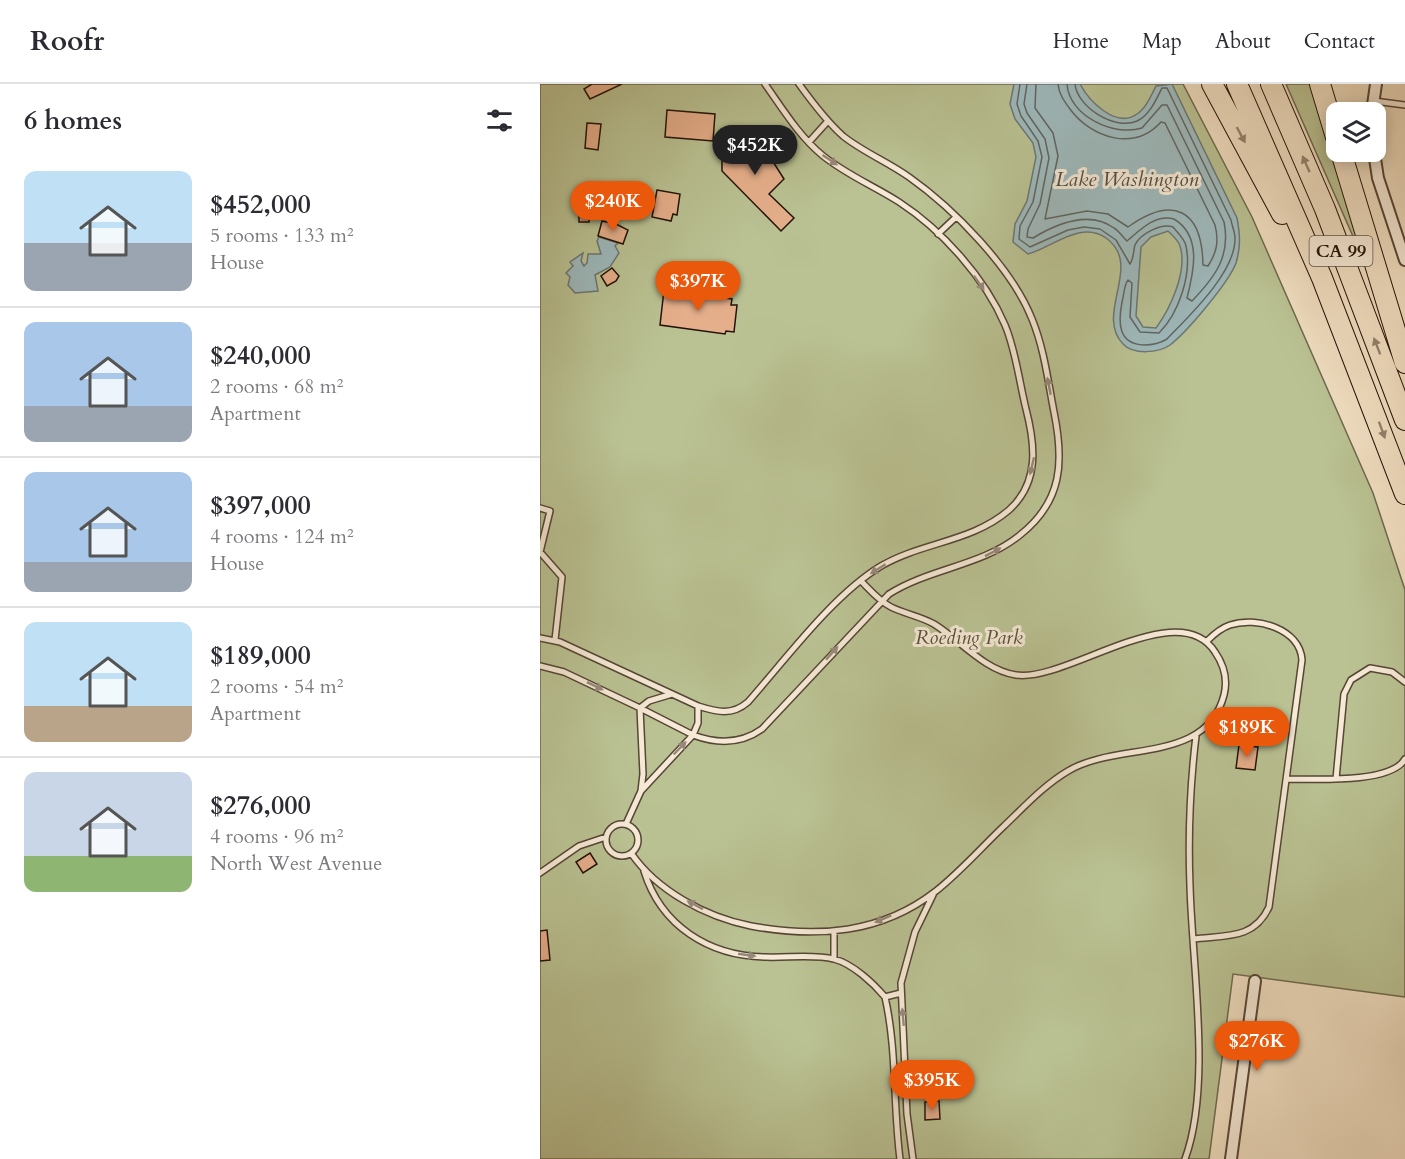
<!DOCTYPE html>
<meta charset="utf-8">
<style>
:root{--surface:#fff;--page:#f7f7f7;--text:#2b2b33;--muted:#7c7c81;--line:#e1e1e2;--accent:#ea580c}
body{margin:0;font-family:Cardo,serif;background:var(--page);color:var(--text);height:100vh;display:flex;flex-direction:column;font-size:22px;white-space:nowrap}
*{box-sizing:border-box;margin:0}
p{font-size:20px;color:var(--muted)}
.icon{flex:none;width:33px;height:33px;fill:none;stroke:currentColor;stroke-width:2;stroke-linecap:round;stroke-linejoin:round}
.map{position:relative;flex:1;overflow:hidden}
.side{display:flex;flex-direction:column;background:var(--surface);width:540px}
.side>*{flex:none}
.fabs{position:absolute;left:786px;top:18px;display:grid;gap:12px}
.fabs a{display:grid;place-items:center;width:60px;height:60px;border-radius:12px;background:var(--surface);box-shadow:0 3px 15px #0003;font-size:30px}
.price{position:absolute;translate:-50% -51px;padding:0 14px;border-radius:21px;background:var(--accent);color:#fff;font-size:20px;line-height:39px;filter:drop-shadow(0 2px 3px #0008)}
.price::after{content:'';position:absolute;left:50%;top:36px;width:18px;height:14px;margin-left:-9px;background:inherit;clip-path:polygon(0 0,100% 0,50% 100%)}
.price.active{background:#222;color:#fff}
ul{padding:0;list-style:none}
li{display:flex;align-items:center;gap:18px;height:150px;padding:0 24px}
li+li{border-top:2px solid var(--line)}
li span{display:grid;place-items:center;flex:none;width:168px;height:120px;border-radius:12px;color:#555}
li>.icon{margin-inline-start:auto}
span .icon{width:72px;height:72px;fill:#fffc;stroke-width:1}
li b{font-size:26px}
h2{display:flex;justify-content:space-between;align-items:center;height:72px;padding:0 24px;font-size:26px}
header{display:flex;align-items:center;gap:36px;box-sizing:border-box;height:84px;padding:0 30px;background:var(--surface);border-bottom:2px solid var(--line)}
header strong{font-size:28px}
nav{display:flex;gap:33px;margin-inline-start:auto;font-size:21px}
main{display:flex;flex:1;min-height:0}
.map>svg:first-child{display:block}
.green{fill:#bac293;stroke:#6e6a4e;stroke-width:1.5}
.water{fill:#9ebabd;stroke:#6c7775;stroke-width:1.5;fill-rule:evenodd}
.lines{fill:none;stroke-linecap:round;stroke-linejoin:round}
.shore{stroke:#606662;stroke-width:1.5}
.building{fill:#e5af8b;stroke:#221308;stroke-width:1.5}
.service-casing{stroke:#564636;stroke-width:8}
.minor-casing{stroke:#564636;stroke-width:14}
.motorway-casing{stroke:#221308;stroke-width:22}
.service{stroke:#f6ead7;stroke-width:5}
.minor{stroke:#f6ead7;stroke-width:10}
.motorway{stroke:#f1dfc2;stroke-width:20}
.oneway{fill:#94836e}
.oneway2{fill:#97897a}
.labels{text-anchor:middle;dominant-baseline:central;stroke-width:6;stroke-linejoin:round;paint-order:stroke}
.shield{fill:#f6ead7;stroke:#625446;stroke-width:1.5}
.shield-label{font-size:18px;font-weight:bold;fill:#221308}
.park-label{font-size:20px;font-style:italic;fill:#575039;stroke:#f6ead7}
.water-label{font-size:21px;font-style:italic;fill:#4d4d47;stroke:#f6ead7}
</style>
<header>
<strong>Roofr</strong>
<nav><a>Home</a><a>Map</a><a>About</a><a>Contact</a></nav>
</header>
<main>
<section class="side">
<h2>6 homes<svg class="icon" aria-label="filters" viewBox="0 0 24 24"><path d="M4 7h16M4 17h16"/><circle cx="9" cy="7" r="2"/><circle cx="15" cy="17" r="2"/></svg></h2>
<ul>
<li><span style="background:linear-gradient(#bfe0f5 60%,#9aa5b1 0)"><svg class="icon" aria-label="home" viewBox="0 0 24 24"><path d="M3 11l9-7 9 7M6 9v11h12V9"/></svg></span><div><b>$452,000</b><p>5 rooms · 133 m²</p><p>House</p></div></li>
<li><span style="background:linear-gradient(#a9c7e8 70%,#9aa5b1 0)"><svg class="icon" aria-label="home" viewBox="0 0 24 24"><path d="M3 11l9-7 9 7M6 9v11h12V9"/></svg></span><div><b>$240,000</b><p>2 rooms · 68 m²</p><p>Apartment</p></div></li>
<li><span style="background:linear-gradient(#a9c7e8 75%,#9aa5b1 0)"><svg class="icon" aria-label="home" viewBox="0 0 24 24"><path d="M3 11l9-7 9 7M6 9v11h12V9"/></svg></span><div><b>$397,000</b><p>4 rooms · 124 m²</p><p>House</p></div></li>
<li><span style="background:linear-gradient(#bfe0f5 70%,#b9a48a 0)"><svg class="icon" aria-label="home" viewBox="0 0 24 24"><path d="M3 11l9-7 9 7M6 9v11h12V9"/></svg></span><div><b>$189,000</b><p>2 rooms · 54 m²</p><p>Apartment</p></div></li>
<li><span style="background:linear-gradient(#c9d6e8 70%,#8fb573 0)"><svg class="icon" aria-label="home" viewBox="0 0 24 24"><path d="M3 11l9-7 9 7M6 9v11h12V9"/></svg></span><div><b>$276,000</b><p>4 rooms · 96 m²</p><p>North West Avenue</p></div></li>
</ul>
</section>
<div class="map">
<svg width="865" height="1075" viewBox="0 0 865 1075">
<rect width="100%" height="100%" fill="#f1dfc2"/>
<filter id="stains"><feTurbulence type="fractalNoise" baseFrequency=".00333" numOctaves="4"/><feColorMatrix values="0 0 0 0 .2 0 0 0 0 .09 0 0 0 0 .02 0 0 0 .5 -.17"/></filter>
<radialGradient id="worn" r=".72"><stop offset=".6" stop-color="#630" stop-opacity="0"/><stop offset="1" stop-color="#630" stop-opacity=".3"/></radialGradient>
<path class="green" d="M0,0H643L712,133L833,409L865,506V913L693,890L669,1075H0Z
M746,0H777L828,155L815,157Z"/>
<path class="water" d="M474,0H540C549,17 576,45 597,30C606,24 611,12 616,2L632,0L697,134C700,150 701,162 696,179C689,198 647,248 630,261C619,269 593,271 583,260C554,230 604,181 566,154C540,136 512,164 488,170L473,158L475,140L487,117L496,73L493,59L475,35L470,20ZM628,147C632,151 639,157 640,162C648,187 630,225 616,244L603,243L596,232L601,163L611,153Z
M59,153L78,159L75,162L79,169L70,183L55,191L58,207L35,209L28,201L30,193L26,189L33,182L30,178L43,169L41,177L44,182L47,179L48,170H61L57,157Z"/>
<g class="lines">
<path class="shore" d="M480,0L477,20L481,32L498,57L502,73L493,118L480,142L479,155L490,163L528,146L544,143L560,145L576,156L590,180C594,174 593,168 595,161C600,150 621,139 633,143C637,148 645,155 646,162C652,190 639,229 619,249L600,248L590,233L592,199L588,196C584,201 584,211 582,218C578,239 578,260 604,261C613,261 619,260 627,255C649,232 696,188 695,154C695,148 692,142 691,136L627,4H622C616,16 609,32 597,37C575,47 537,23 535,0
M487,0L484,20L487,29L505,55L509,74L500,120L488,145L487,153L493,154C516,140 549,126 574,144C579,147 583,153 587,157C600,146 615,130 634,135C662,152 654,187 647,214L652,217C675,193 691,172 684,138L627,21H622L602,44C574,53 529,32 527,0
M496,0L495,24L513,49L518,72L505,135L547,127L568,130L588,143C633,111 662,125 663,181L668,182C677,168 679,157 675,141L625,39L621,38C594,68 551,54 530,25C524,17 519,10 518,0"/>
</g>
<path class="building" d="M52,0H82L50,15L44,5Z
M127,26L175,30L173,57L125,53Z
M47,39L61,40L58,66L45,64Z
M211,43L244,95L229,110L254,134L241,147L182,87V67Z
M117,106L140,110L137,131L133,130L131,137L112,133Z
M39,115L50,116L49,138H39Z
M62,137L76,140L88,146L83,160L58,152Z
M72,184L79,192L76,197L67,202L61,192Z
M124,206L192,215L191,221H197L194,248L186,247L185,250L120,241Z
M699,661L718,663L715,686L696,684Z
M50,769L57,780L43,789L36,778Z
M7,846L10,876L0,877V847Z
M399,1017L400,1035L385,1036V1018Z"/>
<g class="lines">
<defs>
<path id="service" d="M834,17L865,21
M269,58L288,37
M398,150L416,133
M0,424L10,427L0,468L22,493L15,556
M0,554L20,558L158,622C177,628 192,632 208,618C246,575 293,511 341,482C382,458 432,458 469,426C500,398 495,360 486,325C479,297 476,267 465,241C445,194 402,146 359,118C334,102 305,90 282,71C259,52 242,24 225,0
M0,582L24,588L100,624L103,690L101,707L86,740
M132,610L109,617L100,624L153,651L158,639V622
M747,695C773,695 851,700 865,675
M796,695L804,610L811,596L830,584L852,588L865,598
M101,707L153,651C177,660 201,660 222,645L349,510C390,484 442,482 480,451C523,417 524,377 514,328C508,297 504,264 492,235C472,184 413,124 369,93C348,78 323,68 303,52C286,37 272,18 259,0
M66 756a16 16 0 1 1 32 0a16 16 0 1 1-32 0Z
M91,769C117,807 166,833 211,842C277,854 341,850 396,807C420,788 441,764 463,743C483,724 504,701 528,687C577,657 666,681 684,611C688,595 684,581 675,568C638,510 525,599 476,591C444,586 420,556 394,540C380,532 365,530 351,523C339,517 330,506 321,497
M104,787C121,842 169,872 225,873C247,874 273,870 294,875C313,880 333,899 345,913L361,909
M0,789L39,762L66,753
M653,855C685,851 714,856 729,823L762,576C760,545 717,532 690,541C681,544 674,550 667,557
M294,875V849
M345,913C357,966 353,1021 360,1075
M373,1075L367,1030L361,899L375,848L393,811
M645,1075C672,1002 652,881 650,802C648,752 650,702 656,652"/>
<path id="minor" d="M832,28L836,0
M834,68L838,94L865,176
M691,1075L715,897"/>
<path id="motorway" d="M672,0L742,130
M697,0L782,194L865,410
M731,0L785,125L865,336
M780,0L796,53
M801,68L865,279"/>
</defs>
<use href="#service" class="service-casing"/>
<use href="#minor" class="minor-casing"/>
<use href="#motorway" class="motorway-casing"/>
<use href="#service" class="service"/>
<use href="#minor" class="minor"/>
<use href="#motorway" class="motorway"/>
</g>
<defs><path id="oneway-solid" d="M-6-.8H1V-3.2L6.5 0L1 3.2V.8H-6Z" transform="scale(1.5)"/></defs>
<g class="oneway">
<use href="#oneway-solid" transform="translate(701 51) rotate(62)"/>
<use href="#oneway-solid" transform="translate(766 80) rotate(-114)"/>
<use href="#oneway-solid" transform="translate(837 262) rotate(-111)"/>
<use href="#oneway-solid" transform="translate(842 346) rotate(70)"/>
</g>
<g class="oneway2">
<use href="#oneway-solid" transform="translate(290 76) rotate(34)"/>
<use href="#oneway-solid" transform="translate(439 199) rotate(55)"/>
<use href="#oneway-solid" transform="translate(509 302) rotate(-101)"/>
<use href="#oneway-solid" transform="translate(492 382) rotate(103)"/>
<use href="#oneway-solid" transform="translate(453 468) rotate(-27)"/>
<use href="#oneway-solid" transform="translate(338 485) rotate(148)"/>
<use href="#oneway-solid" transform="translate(292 569) rotate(-48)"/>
<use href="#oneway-solid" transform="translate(55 602) rotate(26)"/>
<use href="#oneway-solid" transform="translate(140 664) rotate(-46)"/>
<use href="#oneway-solid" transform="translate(155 821) rotate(-152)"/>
<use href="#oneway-solid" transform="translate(343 835) rotate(157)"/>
<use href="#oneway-solid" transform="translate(207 871) rotate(8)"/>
<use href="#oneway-solid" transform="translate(363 933) rotate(-95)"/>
</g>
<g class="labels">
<rect class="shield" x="769.5" y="152" width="63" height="30" rx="4.5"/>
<g class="shield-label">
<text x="801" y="167">CA 99</text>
</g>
<g class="park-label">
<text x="429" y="553">Roeding Park</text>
</g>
<g class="water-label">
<text x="587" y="95">Lake Washington</text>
</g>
</g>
<rect width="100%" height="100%" filter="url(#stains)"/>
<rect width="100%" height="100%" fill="url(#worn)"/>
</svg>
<div class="fabs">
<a><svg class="icon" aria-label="layers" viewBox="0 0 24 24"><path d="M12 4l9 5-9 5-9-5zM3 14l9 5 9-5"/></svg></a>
</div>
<b class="price active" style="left:215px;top:92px">$452K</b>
<b class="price" style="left:73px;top:148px">$240K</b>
<b class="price" style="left:158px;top:228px">$397K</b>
<b class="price" style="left:707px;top:674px">$189K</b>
<b class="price" style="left:717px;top:988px">$276K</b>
<b class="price" style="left:392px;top:1027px">$395K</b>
</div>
</main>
